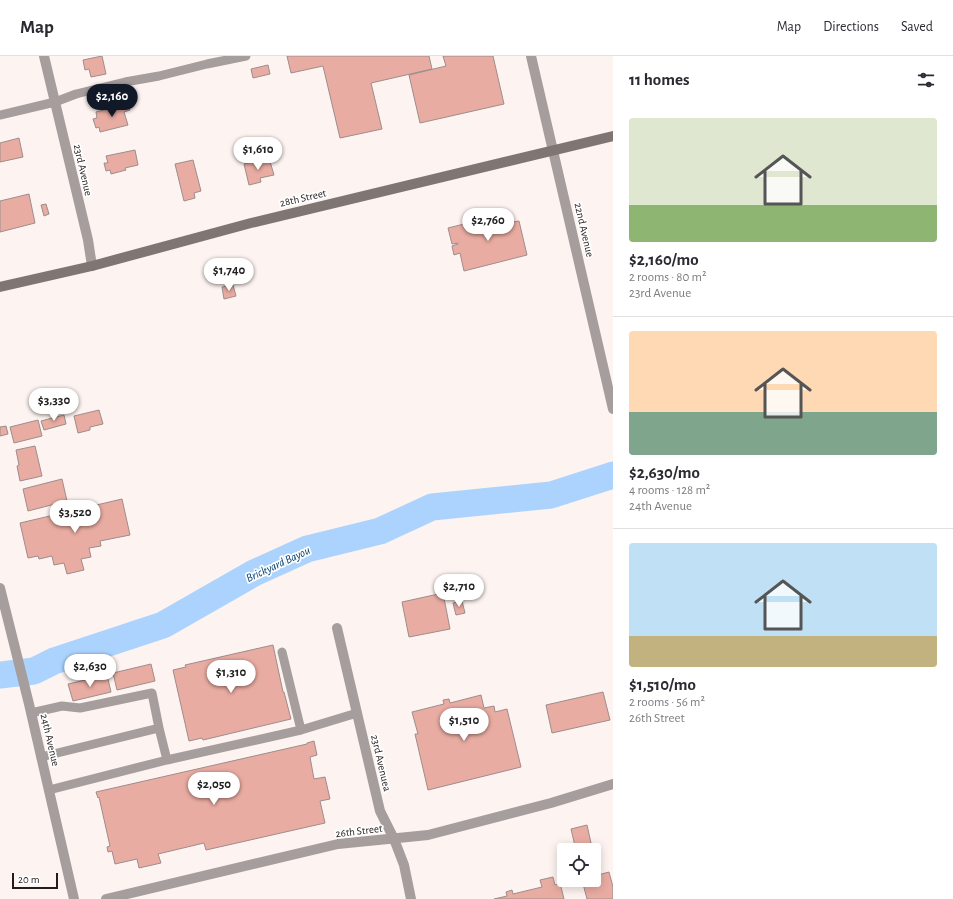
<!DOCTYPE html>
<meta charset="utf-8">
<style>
:root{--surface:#fff;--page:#f7f7f7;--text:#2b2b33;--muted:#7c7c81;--line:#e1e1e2;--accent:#111827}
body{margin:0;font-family:"Alegreya Sans",sans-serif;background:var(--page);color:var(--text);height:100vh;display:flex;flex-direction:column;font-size:15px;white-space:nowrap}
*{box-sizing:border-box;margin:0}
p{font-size:13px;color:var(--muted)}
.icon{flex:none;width:22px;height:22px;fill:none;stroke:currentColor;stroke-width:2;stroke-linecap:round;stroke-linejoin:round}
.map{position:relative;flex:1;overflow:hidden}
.details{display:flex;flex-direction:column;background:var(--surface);width:340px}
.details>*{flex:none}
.controls{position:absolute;left:557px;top:787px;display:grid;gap:8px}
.controls a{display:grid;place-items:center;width:44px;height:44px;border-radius:4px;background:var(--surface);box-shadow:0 2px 10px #0003;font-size:20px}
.scale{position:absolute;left:12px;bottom:10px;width:46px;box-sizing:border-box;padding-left:4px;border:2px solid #221c1b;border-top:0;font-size:11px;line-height:14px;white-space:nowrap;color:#221c1b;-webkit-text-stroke:3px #fff;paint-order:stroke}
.price{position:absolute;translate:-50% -34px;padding:0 9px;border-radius:14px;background:#fff;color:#222;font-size:13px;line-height:26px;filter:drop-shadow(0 1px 2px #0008)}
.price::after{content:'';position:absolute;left:50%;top:24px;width:12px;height:9px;margin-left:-6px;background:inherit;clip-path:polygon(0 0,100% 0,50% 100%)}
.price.current{background:var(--accent);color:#fff}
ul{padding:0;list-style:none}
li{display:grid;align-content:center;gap:8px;height:212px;padding:0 16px}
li+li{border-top:1px solid var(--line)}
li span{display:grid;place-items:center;height:124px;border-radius:4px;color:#555}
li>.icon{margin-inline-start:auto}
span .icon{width:72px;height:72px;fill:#fffc;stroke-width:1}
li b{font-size:17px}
h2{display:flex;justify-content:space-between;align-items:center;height:48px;padding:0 16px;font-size:17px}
header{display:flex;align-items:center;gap:24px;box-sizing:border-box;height:56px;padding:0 20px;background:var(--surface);border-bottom:1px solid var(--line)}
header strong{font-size:19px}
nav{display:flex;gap:22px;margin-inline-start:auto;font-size:14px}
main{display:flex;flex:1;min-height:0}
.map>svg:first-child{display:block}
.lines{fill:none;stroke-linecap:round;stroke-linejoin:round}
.river{stroke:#abd3fe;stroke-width:27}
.building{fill:#e9aca2;stroke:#9d8d8b}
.service{stroke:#a59e9d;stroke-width:9}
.minor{stroke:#a59e9d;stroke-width:10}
.secondary{stroke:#7f7573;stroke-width:10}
.labels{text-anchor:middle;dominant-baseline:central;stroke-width:3.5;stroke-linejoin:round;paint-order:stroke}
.street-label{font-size:11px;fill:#221c1b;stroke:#fff}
.water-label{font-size:12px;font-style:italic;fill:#044274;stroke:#fff}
</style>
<header>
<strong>Map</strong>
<nav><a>Map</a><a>Directions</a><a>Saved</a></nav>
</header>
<main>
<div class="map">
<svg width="613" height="843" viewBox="0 0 613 843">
<rect width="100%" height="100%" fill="#fdf3f1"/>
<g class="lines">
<path class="river" d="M0,619L34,615L54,605L163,569L254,517L307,493L380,475L432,451L551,439L613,419"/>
</g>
<path class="building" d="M102,0L106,18L91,21L89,13L85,14L83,4Z
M287,0H429L432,13L371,27L382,73L340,82L323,10L291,17Z
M443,0H493L504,48L420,67L409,19L446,10Z
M268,9L270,18L253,22L251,13Z
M128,48L130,54L124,56L128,69L100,76L99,71L96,72L93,63L97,62L96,56Z
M19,82L23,101L0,106V87Z
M135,94L138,109L125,112L126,114L111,118L110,114L106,115L104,107H108L106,100Z
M269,102L274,119L260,122L261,126L249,129L244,108Z
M193,104L201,135L194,137L195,142L184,145L175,108Z
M29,138L35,167L0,176V145Z
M46,148L49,158L44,160L41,149Z
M508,157L511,166L519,165L527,199L464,215L460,197L454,199L452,190L458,188V187L452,188L448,172Z
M233,229L236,240L224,243L222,231Z
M99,354L103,368L90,371V374L78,377L74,360Z
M64,359L66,368L44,374L41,365Z
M38,364L42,380L14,387L10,371Z
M6,370L8,378L0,380V371Z
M35,390L42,420L20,425L17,410L19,409L16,394Z
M62,423L67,445L28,455L23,433Z
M122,443L130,479L100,485L101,490L89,492L91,501L81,503L84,514L67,518L64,507L54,509L52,500L39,503L38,500L28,502L20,467Z
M443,537L450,573L409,581L402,546Z
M462,545L465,557L456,559L453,547Z
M273,589L283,636H284L291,663L203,684L202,682L189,685L173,614L186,611L185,609Z
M151,608L155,625L117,634L113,617Z
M107,619L111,636L73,645L68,628Z
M603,636L610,664L552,677L546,649Z
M481,639L484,652L494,650L495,656L507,653L521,711L428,734L415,678H418L412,656L444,648L443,644L449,643L450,647Z
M314,685L317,699L310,701L314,723L325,721L330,743L320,745L325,767L206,794L204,787L158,798L161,807L139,812L137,803L115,808L112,795L108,796L107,791L110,790L99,741L98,742L96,736L307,688V687Z
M587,769L591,787L575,790L571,773Z
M609,816L613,831V843H587L582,824H594V820Z
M553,821L555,829L560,827L564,843H494L507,840L506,836L512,834L513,838L542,831L540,824Z"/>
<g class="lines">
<path class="service" d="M0,59L55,46L76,38L125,26L159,20L207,8L246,0
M31,657L62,650L80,652L152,637L159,672
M301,674L357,657
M41,701L159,672L167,704L49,734
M167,704L301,674L282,596"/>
<path class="minor" d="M44,0L88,184L92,210
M531,0L613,353
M0,532L29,648L74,843
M337,572L380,755L394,783L404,809L411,843
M106,843L338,788L428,779L551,747L613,728"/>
<path class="secondary" d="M0,231L92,210L251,167L613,80"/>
</g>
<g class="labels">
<g class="street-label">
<text transform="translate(83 114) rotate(77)">23rd Avenue</text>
<text transform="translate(303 142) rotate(-13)">28th Street</text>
<text transform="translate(584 174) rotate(77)">22nd Avenue</text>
<text transform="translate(50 684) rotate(77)">24th Avenue</text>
<text transform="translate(381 707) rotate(77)">23rd Avenuea</text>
<text transform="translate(359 775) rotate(-7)">26th Street</text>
</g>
<g class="water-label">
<text transform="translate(278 508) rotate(-25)">Brickyard Bayou</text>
</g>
</g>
</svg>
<div class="controls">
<a><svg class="icon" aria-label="locate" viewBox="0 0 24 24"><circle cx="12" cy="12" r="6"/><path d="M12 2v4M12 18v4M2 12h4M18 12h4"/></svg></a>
</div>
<div class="scale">20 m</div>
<b class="price current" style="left:112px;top:62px">$2,160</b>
<b class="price" style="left:258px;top:115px">$1,610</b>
<b class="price" style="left:488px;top:186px">$2,760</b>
<b class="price" style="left:229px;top:236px">$1,740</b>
<b class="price" style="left:54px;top:366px">$3,330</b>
<b class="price" style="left:75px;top:478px">$3,520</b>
<b class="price" style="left:459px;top:552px">$2,710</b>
<b class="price" style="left:90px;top:632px">$2,630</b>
<b class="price" style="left:231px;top:638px">$1,310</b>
<b class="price" style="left:464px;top:686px">$1,510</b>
<b class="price" style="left:214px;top:750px">$2,050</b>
</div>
<section class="details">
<h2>11 homes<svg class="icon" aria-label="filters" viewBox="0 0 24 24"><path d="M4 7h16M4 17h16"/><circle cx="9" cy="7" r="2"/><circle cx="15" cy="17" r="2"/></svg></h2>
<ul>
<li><span style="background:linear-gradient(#dfe7d0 70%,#8fb573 0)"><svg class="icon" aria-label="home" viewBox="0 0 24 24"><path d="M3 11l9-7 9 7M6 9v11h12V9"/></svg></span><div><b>$2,160/mo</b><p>2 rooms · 80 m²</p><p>23rd Avenue</p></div></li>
<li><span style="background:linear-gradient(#ffd9b3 65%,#7fa58c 0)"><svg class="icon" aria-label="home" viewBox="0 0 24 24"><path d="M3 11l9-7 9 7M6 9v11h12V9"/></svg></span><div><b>$2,630/mo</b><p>4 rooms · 128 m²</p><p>24th Avenue</p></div></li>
<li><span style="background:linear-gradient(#bfe0f5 75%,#c2b280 0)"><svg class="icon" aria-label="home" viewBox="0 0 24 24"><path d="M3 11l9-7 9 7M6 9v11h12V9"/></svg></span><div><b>$1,510/mo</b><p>2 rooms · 56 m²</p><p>26th Street</p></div></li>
</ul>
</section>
</main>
